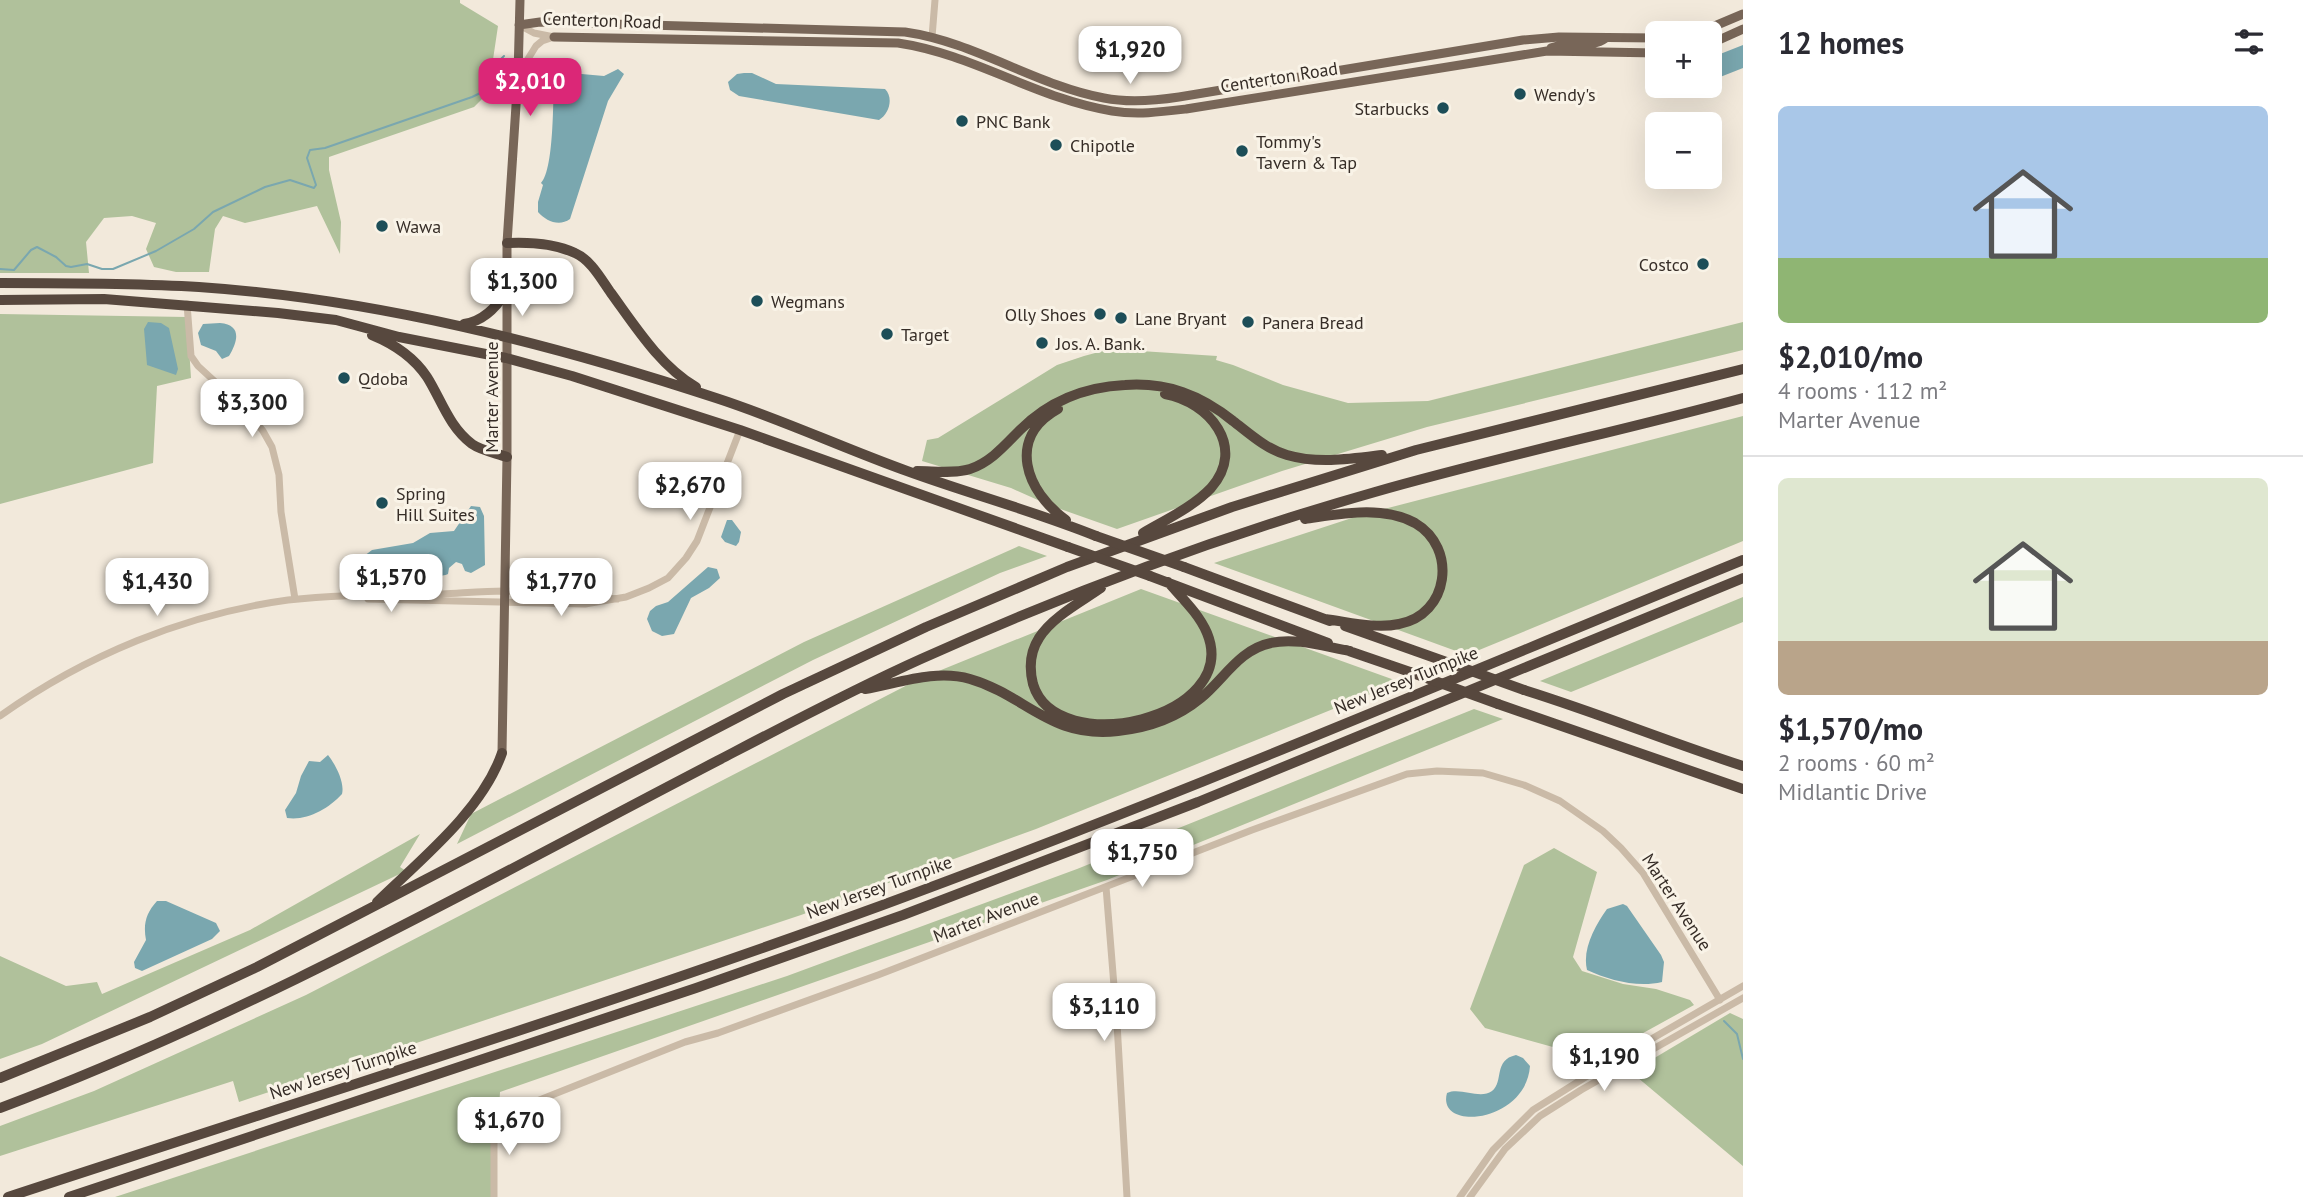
<!DOCTYPE html>
<meta charset="utf-8">
<style>
:root{--surface:#fff;--page:#f2f2f3;--text:#2b2b33;--muted:#7c7c81;--line:#e1e1e2;--accent:#db2777}
body{margin:0;font-family:"PT Sans",sans-serif;background:var(--page);color:var(--text);height:100vh;display:flex;flex-direction:column;font-size:26px;white-space:nowrap}
*{box-sizing:border-box;margin:0}
p{font-size:23px;color:var(--muted)}
.icon{flex:none;width:38px;height:38px;fill:none;stroke:currentColor;stroke-width:2;stroke-linecap:round;stroke-linejoin:round}
.map{position:relative;flex:1;overflow:hidden}
.sheet{display:flex;flex-direction:column;background:var(--surface);width:560px}
.sheet>*{flex:none}
.fabs{position:absolute;left:1645px;top:21px;display:grid;gap:14px}
.fabs a{display:grid;place-items:center;width:77px;height:77px;border-radius:10px;background:var(--surface);box-shadow:0 7px 28px #0002;font-size:35px}
.price{position:absolute;translate:-50% -60px;padding:0 16px;border-radius:14px;background:#fff;color:#222;font-size:23px;line-height:46px;filter:drop-shadow(0 2px 4px #0008)}
.price::after{content:'';position:absolute;left:50%;top:42px;width:21px;height:16px;margin-left:-10px;background:inherit;clip-path:polygon(0 0,100% 0,50% 100%)}
.price.selected{background:var(--accent);color:#fff}
ul{padding:0;list-style:none}
li{display:grid;align-content:center;gap:14px;height:371px;padding:0 35px}
li+li{border-top:2px solid var(--line)}
li span{display:grid;place-items:center;height:217px;border-radius:10px;color:#555}
li>.icon{margin-inline-start:auto}
span .icon{width:126px;height:126px;fill:#fffc;stroke-width:1}
li b{font-size:30px}
h2{display:flex;justify-content:space-between;align-items:center;height:84px;padding:0 35px;font-size:30px}
main{display:flex;flex:1;min-height:0}
.map>svg:first-child{display:block}
.green{fill:#b0c19b}
.water{fill:#7aa7af}
.lines{fill:none;stroke-linecap:round;stroke-linejoin:round}
.stream{stroke:#7aa7af;stroke-width:2}
.minor{stroke:#cabaa7;stroke-width:7}
.major{stroke:#786658;stroke-width:9}
.highway{stroke:#57483e;stroke-width:10}
.highway-bridge{stroke:#57483e;stroke-width:10}
.poi-dot{fill:#1d4e58;stroke:#f9f3e7;stroke-width:2.5}
.labels{text-anchor:middle;dominant-baseline:central;stroke-width:6;stroke-linejoin:round;paint-order:stroke}
.street-label{font-size:18px;fill:#362d27;stroke:#f9f3e7}
.poi-label{font-size:18px;fill:#362d27;stroke:#f9f3e7;text-anchor:start}
</style>
<main>
<div class="map">
<svg width="1743" height="1197" viewBox="0 0 1743 1197">
<rect width="100%" height="100%" fill="#f2e9db"/>
<path class="green" d="M0,0H460V3L498,26L488,93L474,107L329,157V170L341,222L340,254L317,206L245,223L223,216L215,229L209,272H176L154,267L146,249L156,223L132,216L104,218L86,242L89,273H0Z
M0,314L187,317L191,378L157,386L153,463L0,504Z
M1743,322V350L1427,427L1282,471L1117,529L1049,505L1011,488L922,461L927,440L938,438L1057,365L1084,356L1110,349L1217,356L1216,360L1233,365L1283,385L1348,403L1428,401Z
M1743,416V541L1467,655L1214,563L1361,515Z
M1019,546L1047,556L1000,573L813,660L457,844L471,814L804,642Z
M1141,589L1400,682L1036,829L801,915L239,1102L233,1081L0,1156V1126L94,1091L306,995L919,679Z
M1743,597V622L1571,692L1540,681Z
M1474,709L1503,719L1107,880L500,1092L494,1197H115L787,976L1077,869Z
M420,834L400,867L406,871L42,1044L0,1059V956L66,986L97,982L102,994L250,930Z
M1554,848L1597,872L1573,957L1582,971L1623,984L1656,989L1690,1000L1694,1005L1596,1059L1485,1028L1470,1009L1524,865Z
M1730,1013L1743,1019V1166L1631,1072Z"/>
<path class="water" d="M1743,45V68L1710,81V58Z
M554,69L559,72L604,76L618,69L624,74L608,101L570,219C559,227 546,221 538,212V202L543,185L541,183C555,169 553,90 554,69Z
M744,73H752L776,84L885,89C894,98 889,114 879,120L739,96L730,90L728,82L737,74Z
M148,322L161,323L169,328L178,369L176,375L147,365L144,329Z
M220,323C242,325 238,341 229,356L222,359L216,351L201,345L198,333L203,324Z
M471,506L480,507L484,516L485,565L471,573L465,571L462,564L456,562L449,568L448,574C438,579 382,580 371,574C367,572 367,571 364,566V556L372,550L413,543L430,533L454,531Z
M727,520H732L741,532L739,542L736,546L725,542L721,537Z
M708,567L717,569L720,578L709,588L691,598L674,634L662,636L652,631L647,619L650,611L656,606L668,602Z
M328,755C335,764 345,782 342,794C328,809 307,821 287,818L285,810L296,793L301,776L309,761L320,762Z
M157,901H166L216,923L220,931L212,939L142,971L135,968L134,962L146,940C143,924 146,913 157,901Z
M1623,904L1627,906L1661,955L1664,962L1662,982C1637,988 1609,980 1587,970C1582,949 1595,926 1607,909Z
M1516,1055L1523,1058L1530,1066C1526,1123 1436,1132 1447,1093C1461,1087 1480,1100 1492,1091C1504,1082 1493,1060 1516,1055Z"/>
<g class="lines">
<path class="stream" d="M0,269L14,270L31,250L37,247L56,257L66,266L71,267L87,264L102,269H113L156,251L194,229L213,212L265,187L290,180L314,188L316,185L307,158L310,150L325,148L472,97L497,85L501,59L504,56
M1724,1021L1737,1034L1743,1059"/>
<path class="minor" d="M519,25L534,33L554,37
M932,37L935,0
M518,75L536,46L542,41L554,37
M187,304L191,356L198,366L248,412L263,431L272,447L279,475L281,512L295,599
M368,599L585,604L626,597L649,588L668,578L686,558L697,541L740,430
M0,716C84,656 185,614 288,600C338,594 391,595 442,594C463,593 484,591 505,591C543,592 580,595 617,599
M1106,887L1117,1023L1127,1197
M494,1197V1118L685,1042L718,1033L878,975L1252,830L1407,774L1437,771L1483,773L1524,785L1560,801L1603,831L1621,848L1643,873L1720,1000
M1460,1197L1493,1150L1533,1110L1584,1078L1743,986
M1470,1197L1505,1149L1540,1116L1581,1090L1743,998"/>
<path class="major" d="M519,25L540,22L905,32C975,42 1035,85 1104,98C1129,103 1153,101 1179,97L1523,40L1559,37L1657,38
M1698,33L1743,14
M554,37L898,43C973,54 1037,99 1112,111C1137,115 1161,112 1186,109L1547,51L1657,53
M1710,44L1743,29
M1551,48C1570,40 1590,50 1606,38
M502,753L507,457V243L518,75L520,0"/>
<path class="highway" d="M507,243C529,242 554,243 575,253C591,260 601,279 611,293C635,326 660,366 696,387
M0,283C66,283 133,283 199,287C375,299 549,343 716,398C781,419 843,448 907,471C970,494 1034,511 1096,536
M0,300L104,299L278,313L336,320L399,337L506,358L572,376L740,430L1068,547
M464,324C484,321 497,307 507,290
M372,335C394,344 413,356 427,377C441,399 449,427 472,444C482,451 496,453 507,457
M1058,409C1006,438 1026,492 1066,520
M917,471C934,471 954,474 970,469C991,462 1005,445 1020,430C1049,401 1084,387 1125,385C1167,382 1201,395 1233,421C1250,434 1266,449 1287,455C1318,464 1350,459 1382,455
M1305,519C1340,514 1382,505 1415,523C1458,548 1449,615 1399,624C1376,629 1349,622 1325,619
M1143,533C1165,520 1193,507 1211,488C1247,447 1209,402 1165,394
M1184,567L1330,621
M1150,576L1328,643
M1101,588C1081,602 1052,617 1039,638C1030,652 1029,668 1033,684C1056,761 1242,718 1207,633C1199,614 1182,598 1168,582
M1345,626L1452,664
M1346,650L1410,672
M865,689C899,683 936,669 970,679C1026,695 1050,739 1118,731C1148,728 1178,717 1201,698C1224,679 1240,649 1271,643C1296,637 1326,647 1350,651
M1524,690C1598,713 1669,742 1743,766
M1498,704L1743,789
M377,902C420,860 482,811 502,753
M0,1078L150,1017L257,967L783,694L926,627L1067,567L1232,507L1416,450L1743,369
M0,1108C249,1015 482,883 717,761C784,726 852,690 921,659C1068,593 1220,536 1375,492C1497,457 1621,431 1743,398
M8,1197C299,1101 592,1011 880,906C1172,799 1456,677 1743,560
M69,1197L696,988L903,915L1198,802L1743,578"/>
<path class="highway-bridge" d="M1096,536L1184,567
M1068,547L1150,576
M1452,664L1524,690
M1410,672L1498,704"/>
</g>
<g class="poi-dot">
<circle cx="1520" cy="94" r="7"/>
<circle cx="1443" cy="108" r="7"/>
<circle cx="962" cy="121" r="7"/>
<circle cx="1056" cy="145" r="7"/>
<circle cx="1242" cy="151" r="7"/>
<circle cx="382" cy="226" r="7"/>
<circle cx="1703" cy="264" r="7"/>
<circle cx="757" cy="301" r="7"/>
<circle cx="1100" cy="314" r="7"/>
<circle cx="1121" cy="318" r="7"/>
<circle cx="1248" cy="322" r="7"/>
<circle cx="887" cy="334" r="7"/>
<circle cx="1042" cy="343" r="7"/>
<circle cx="344" cy="378" r="7"/>
<circle cx="382" cy="503" r="7"/>
</g>
<g class="labels">
<g class="street-label">
<text transform="translate(602 20) rotate(2)">Centerton Road</text>
<text transform="translate(1279 77) rotate(-9)">Centerton Road</text>
<text transform="translate(491 397) rotate(-90)">Marter Avenue</text>
<text transform="translate(1406 680) rotate(-22)">New Jersey Turnpike</text>
<text transform="translate(879 887) rotate(-20)">New Jersey Turnpike</text>
<text transform="translate(1677 902) rotate(57)">Marter Avenue</text>
<text transform="translate(986 917) rotate(-21)">Marter Avenue</text>
<text transform="translate(343 1070) rotate(-18)">New Jersey Turnpike</text>
</g>
<g class="poi-label">
<text x="1534" y="94">Wendy's</text>
<text x="1429" y="108" text-anchor="end">Starbucks</text>
<text x="976" y="121">PNC Bank</text>
<text x="1256" y="141">Tommy's<tspan x="1256" dy="21">Tavern &amp; Tap</tspan></text>
<text x="1070" y="145">Chipotle</text>
<text x="396" y="226">Wawa</text>
<text x="1689" y="264" text-anchor="end">Costco</text>
<text x="771" y="301">Wegmans</text>
<text x="1086" y="314" text-anchor="end">Olly Shoes</text>
<text x="1135" y="318">Lane Bryant</text>
<text x="1262" y="322">Panera Bread</text>
<text x="901" y="334">Target</text>
<text x="1056" y="343">Jos. A. Bank.</text>
<text x="358" y="378">Qdoba</text>
<text x="396" y="493">Spring<tspan x="396" dy="21">Hill Suites</tspan></text>
</g>
</g>
</svg>
<div class="fabs">
<a>+</a>
<a>−</a>
</div>
<b class="price" style="left:1130px;top:86px">$1,920</b>
<b class="price selected" style="left:530px;top:118px">$2,010</b>
<b class="price" style="left:522px;top:318px">$1,300</b>
<b class="price" style="left:252px;top:439px">$3,300</b>
<b class="price" style="left:690px;top:522px">$2,670</b>
<b class="price" style="left:391px;top:614px">$1,570</b>
<b class="price" style="left:157px;top:618px">$1,430</b>
<b class="price" style="left:561px;top:618px">$1,770</b>
<b class="price" style="left:1142px;top:889px">$1,750</b>
<b class="price" style="left:1104px;top:1043px">$3,110</b>
<b class="price" style="left:1604px;top:1093px">$1,190</b>
<b class="price" style="left:509px;top:1157px">$1,670</b>
</div>
<section class="sheet">
<h2>12 homes<svg class="icon" aria-label="filters" viewBox="0 0 24 24"><path d="M4 7h16M4 17h16"/><circle cx="9" cy="7" r="2"/><circle cx="15" cy="17" r="2"/></svg></h2>
<ul>
<li><span style="background:linear-gradient(#a9c7e8 70%,#8fb573 0)"><svg class="icon" aria-label="home" viewBox="0 0 24 24"><path d="M3 11l9-7 9 7M6 9v11h12V9"/></svg></span><div><b>$2,010/mo</b><p>4 rooms · 112 m²</p><p>Marter Avenue</p></div></li>
<li><span style="background:linear-gradient(#dfe7d0 75%,#b9a48a 0)"><svg class="icon" aria-label="home" viewBox="0 0 24 24"><path d="M3 11l9-7 9 7M6 9v11h12V9"/></svg></span><div><b>$1,570/mo</b><p>2 rooms · 60 m²</p><p>Midlantic Drive</p></div></li>
</ul>
</section>
</main>
